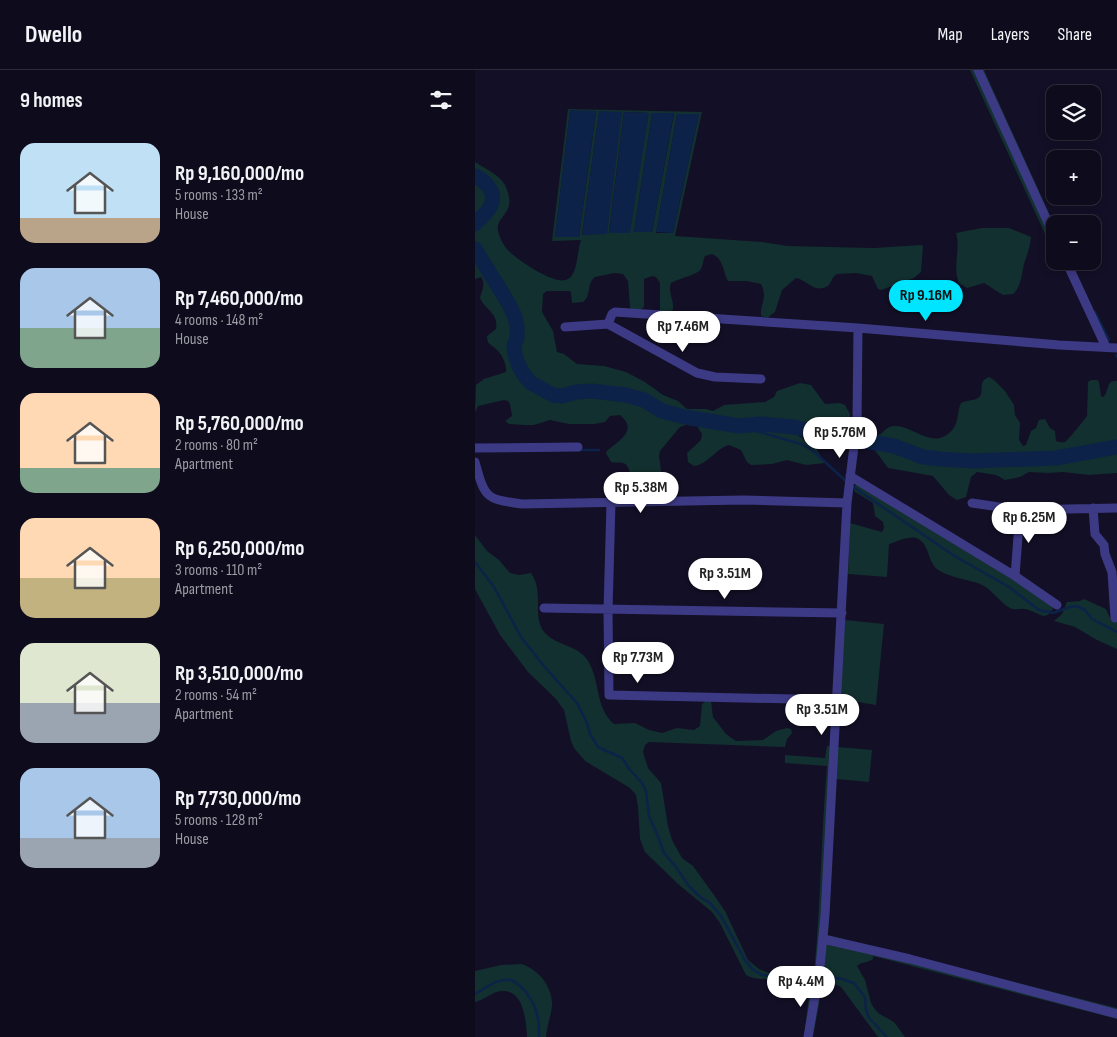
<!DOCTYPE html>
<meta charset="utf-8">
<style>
:root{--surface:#0e0b1c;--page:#1c1929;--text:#f1f3f6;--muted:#9b9ba3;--line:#2e2b3b;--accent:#00e5ff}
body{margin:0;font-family:"Sofia Sans Condensed",sans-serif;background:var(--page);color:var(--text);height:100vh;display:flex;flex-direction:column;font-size:19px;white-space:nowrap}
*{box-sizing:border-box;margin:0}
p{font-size:16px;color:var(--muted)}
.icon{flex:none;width:28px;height:28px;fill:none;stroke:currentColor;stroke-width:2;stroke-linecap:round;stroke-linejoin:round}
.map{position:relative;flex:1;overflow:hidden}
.details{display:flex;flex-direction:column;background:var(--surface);width:475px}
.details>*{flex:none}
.fabs{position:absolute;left:571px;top:15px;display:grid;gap:10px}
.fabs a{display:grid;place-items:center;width:55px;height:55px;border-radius:10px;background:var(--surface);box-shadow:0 2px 8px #0003,0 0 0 1px var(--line);font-size:25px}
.price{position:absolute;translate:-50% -42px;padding:0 11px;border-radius:18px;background:#fff;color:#222;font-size:16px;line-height:32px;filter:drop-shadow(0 1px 2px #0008)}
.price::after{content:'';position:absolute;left:50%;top:30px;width:15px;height:11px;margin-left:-8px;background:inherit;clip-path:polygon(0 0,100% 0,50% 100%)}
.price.selected{background:var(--accent);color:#111}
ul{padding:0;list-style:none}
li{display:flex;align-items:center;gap:15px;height:125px;padding:0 20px}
li span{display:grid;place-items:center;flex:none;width:140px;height:100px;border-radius:15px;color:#555}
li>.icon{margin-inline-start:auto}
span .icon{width:60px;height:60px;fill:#fffc;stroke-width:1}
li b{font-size:21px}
h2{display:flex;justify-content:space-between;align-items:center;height:60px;padding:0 20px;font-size:21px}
header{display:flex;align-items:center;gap:30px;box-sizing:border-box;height:70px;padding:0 25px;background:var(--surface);border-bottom:1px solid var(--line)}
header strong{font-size:24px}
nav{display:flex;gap:28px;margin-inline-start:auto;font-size:18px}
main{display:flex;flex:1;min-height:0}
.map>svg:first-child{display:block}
.green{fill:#12302f;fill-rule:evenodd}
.water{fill:#0c2248}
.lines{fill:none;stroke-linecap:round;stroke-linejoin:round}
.stream{stroke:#0c2248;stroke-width:2.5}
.river{stroke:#0c2248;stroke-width:15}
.minor{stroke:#3d3a85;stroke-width:9}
</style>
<header>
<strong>Dwello</strong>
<nav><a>Map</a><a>Layers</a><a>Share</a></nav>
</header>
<main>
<section class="details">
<h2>9 homes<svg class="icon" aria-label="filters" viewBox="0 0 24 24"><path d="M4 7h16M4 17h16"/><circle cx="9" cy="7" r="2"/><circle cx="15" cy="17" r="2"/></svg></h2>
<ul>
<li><span style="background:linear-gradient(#bfe0f5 75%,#b9a48a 0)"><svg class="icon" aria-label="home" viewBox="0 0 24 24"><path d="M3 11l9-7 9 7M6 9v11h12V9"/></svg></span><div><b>Rp 9,160,000/mo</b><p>5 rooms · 133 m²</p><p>House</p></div></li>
<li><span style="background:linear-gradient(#a9c7e8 60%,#7fa58c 0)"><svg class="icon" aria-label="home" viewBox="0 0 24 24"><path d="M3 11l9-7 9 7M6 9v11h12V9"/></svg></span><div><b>Rp 7,460,000/mo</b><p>4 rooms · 148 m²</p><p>House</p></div></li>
<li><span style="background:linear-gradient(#ffd9b3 75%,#7fa58c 0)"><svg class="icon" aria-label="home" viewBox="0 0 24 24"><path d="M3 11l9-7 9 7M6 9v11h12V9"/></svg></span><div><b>Rp 5,760,000/mo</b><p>2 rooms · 80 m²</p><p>Apartment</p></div></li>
<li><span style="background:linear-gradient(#ffd9b3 60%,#c2b280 0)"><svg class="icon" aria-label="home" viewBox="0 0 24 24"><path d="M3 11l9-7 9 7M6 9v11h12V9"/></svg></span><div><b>Rp 6,250,000/mo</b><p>3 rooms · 110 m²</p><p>Apartment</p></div></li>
<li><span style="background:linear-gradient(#dfe7d0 60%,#9aa5b1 0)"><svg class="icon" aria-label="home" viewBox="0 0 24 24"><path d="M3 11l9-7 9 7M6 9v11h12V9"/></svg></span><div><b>Rp 3,510,000/mo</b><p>2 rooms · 54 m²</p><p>Apartment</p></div></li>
<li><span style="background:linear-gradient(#a9c7e8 70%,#9aa5b1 0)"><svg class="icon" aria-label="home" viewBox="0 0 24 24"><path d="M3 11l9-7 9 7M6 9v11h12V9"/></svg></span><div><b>Rp 7,730,000/mo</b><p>5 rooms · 128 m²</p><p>House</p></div></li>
</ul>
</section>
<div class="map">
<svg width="642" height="967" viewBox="0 0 642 967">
<rect width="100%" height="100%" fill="#130f26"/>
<path class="green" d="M495,0H509L578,152L584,154H580V178L570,164Z
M93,39L227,42L200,166L287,172L312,176L399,178L446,175L448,176L446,202L439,208L406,220L403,219L397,206L381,203L362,204L359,206L354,215C340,225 334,211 321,208L307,220L300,242L292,248L286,246C285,233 293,228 286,214L272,211H253C248,202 249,189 237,184L230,186C228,190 228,195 226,199C222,205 202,209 196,213C192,223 201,232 197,242L185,241V213L181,207L177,206L169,209V237L165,240H157L155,238L153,211L148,204L139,203L120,207C111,214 117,225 108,232L97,233L96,222L93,221H72L68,224L67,242L78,261L82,282L89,284L102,294L129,296L151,302L170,312L188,325L203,331L212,339H231L238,341L249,335L290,332L299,327L302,321L325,313L336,315L350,334L365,333L370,335L375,344V352C361,372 342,353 324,361V366L340,377L350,393L331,395L312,390L297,394L276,395L272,392L266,380L254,375C241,378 234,394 219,396L213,392L212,383L226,370L227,364L222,356L211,355L205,357L185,381L184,386L189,421C185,432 172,429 162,430C154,422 159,396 148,393C144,392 139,393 136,392L131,383L132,381C143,371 164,361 145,345L135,346L130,352L119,354H94L75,350L59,355H50L34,354L30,351L37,346L35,334L33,331L29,330L3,336L0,342L1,315L9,309L31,302C32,295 27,284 21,279C15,274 12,274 12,266L21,259C24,243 10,240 5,228C7,219 11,215 6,207L0,209V92C9,98 25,105 30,115C44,144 20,145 23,161C24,166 28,174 31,178C39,188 81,217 93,209C103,204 102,180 106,170L77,171ZM95,41L121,42L104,167H80ZM124,42L132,163L107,165ZM149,42L173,43L135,163L134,162ZM177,43L199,44L177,162H159ZM202,44H224L198,163H181Z
M507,158H534L556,167C555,177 552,185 549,194C546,206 547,215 538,224L528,225L509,213L492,218L484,213C477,197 486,180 481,163Z
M514,307L519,310L530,321L539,335L540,345L545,353L544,370L548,376L551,375L556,361L561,358L564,350L570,349L575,358L580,361L581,371C585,372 586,373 590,372C593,370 610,349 612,346L613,312L616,310H622L624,312L626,326L628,327C635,321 630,310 642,311V403L614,405L588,402L573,403L554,402L545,407L530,410L521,405L502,402L496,407L491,427L482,430L474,425L458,406L413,398L399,379L388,372V367C393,367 400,368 404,365C410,361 412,356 420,356C440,356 459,382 478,359C484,351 482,341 486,333C491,330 498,331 503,328C511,323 501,312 514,307Z
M381,412L501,483L577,536L578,539L573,545L568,546C563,544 556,540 550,539C545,538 540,541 535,538C524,532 516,518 505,514C492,509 472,507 462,499C452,491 455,473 441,468C433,466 422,472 414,474L412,507L373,504L375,453L407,462L409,458L408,452L400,446L398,433L379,421Z
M0,465L12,481L24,490L35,503L44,505L56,503C69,521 58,542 67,559C77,575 100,574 111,588C126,608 119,637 139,654L160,653L174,660L187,663L202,658L219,660L225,656L227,634L232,630L236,631L238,647L251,664L261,671L288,670L301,661L312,658L316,659L317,663L312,669L310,677L174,672L170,675L168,682L173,698L186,713L193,756L197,770L207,788L218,796L239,825L250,841L273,890L284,899L294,903H339C346,834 346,765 352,696L310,693V685L350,688L352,676L397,680L394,712L361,709L353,865L642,938V949L398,886V889C393,893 387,891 382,896L390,910L396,933L399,938L403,943L419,952L430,967H403L366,917L360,914L348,912L338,967H329L336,908C319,908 285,913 271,905L245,853L237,842L203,814L170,782L165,769L163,737L161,725L155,718L110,691L99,678L96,671L89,640L81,629L53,602L25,565L0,519Z
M609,529L631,539L636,550L642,552V579L622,570L600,557L579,551L587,544L592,532L605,531Z
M370,550L409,554L401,635L365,629Z
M47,894C64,900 78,917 77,936C76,946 72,956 71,967H52C51,951 49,919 26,921C17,922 9,930 0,932V901L26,895Z"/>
<path class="water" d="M95,40L121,41L104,167H80Z
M124,41L147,42L132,164L107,165Z
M149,42L174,43L155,163H134Z
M177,43H199L177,162H159Z
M202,44H224L198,163L181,162Z"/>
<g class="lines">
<path class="stream" d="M620,242L634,270
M641,285L642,287
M264,356L326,374L337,380L373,413
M103,380H124
M377,416L478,485L534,517L564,540L578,543L595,537L601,536L609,539L617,549L642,562
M0,492L19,517L46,567L68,595L102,633L112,653L115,664L123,677L147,688L155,700L167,713L171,721L174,746L182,764L189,783L201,797L213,815L225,827L235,833L246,846L270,890L277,899L287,905L333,906L348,909L364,908L379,913L390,927L391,940L394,948L412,967
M0,924C11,918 22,908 36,910C41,912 45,916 49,920C61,934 65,948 64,967"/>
<path class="river" d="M0,106C10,111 22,122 16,135C14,142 5,148 0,154
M0,179L34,234L40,247L42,256V269L39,275L40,285L44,296L49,305L56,313L78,325L87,326L101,322L117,321L151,325L169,330L187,341L210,347L264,356L286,354L319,357L344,363L419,376L448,387L466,389L497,391L581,388L642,377"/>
<path class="minor" d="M503,0L580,168
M591,191L631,277
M133,254L137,244L140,242L383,258
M90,257L133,254L222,303L240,307L286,309
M0,378L103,377
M0,392C10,428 10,429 47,434L268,430L372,433
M375,406L540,506L582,535
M136,433L133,540L134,625L361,630
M497,433L545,440L642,438
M618,438L620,464L629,475L630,484L637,502L640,548
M540,506L545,440
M69,538L367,543
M348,869L435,889L642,944
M333,967L345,897L350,845L372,433L382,352L383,258L584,275L642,278"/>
</g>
</svg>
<div class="fabs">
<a><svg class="icon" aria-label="layers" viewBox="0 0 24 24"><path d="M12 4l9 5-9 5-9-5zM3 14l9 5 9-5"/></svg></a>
<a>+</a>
<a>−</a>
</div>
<b class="price selected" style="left:451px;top:252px">Rp 9.16M</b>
<b class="price" style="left:208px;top:283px">Rp 7.46M</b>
<b class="price" style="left:365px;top:389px">Rp 5.76M</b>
<b class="price" style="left:166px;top:444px">Rp 5.38M</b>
<b class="price" style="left:554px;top:474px">Rp 6.25M</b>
<b class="price" style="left:250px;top:530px">Rp 3.51M</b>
<b class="price" style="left:163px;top:614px">Rp 7.73M</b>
<b class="price" style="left:347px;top:666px">Rp 3.51M</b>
<b class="price" style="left:326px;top:938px">Rp 4.4M</b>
</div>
</main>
